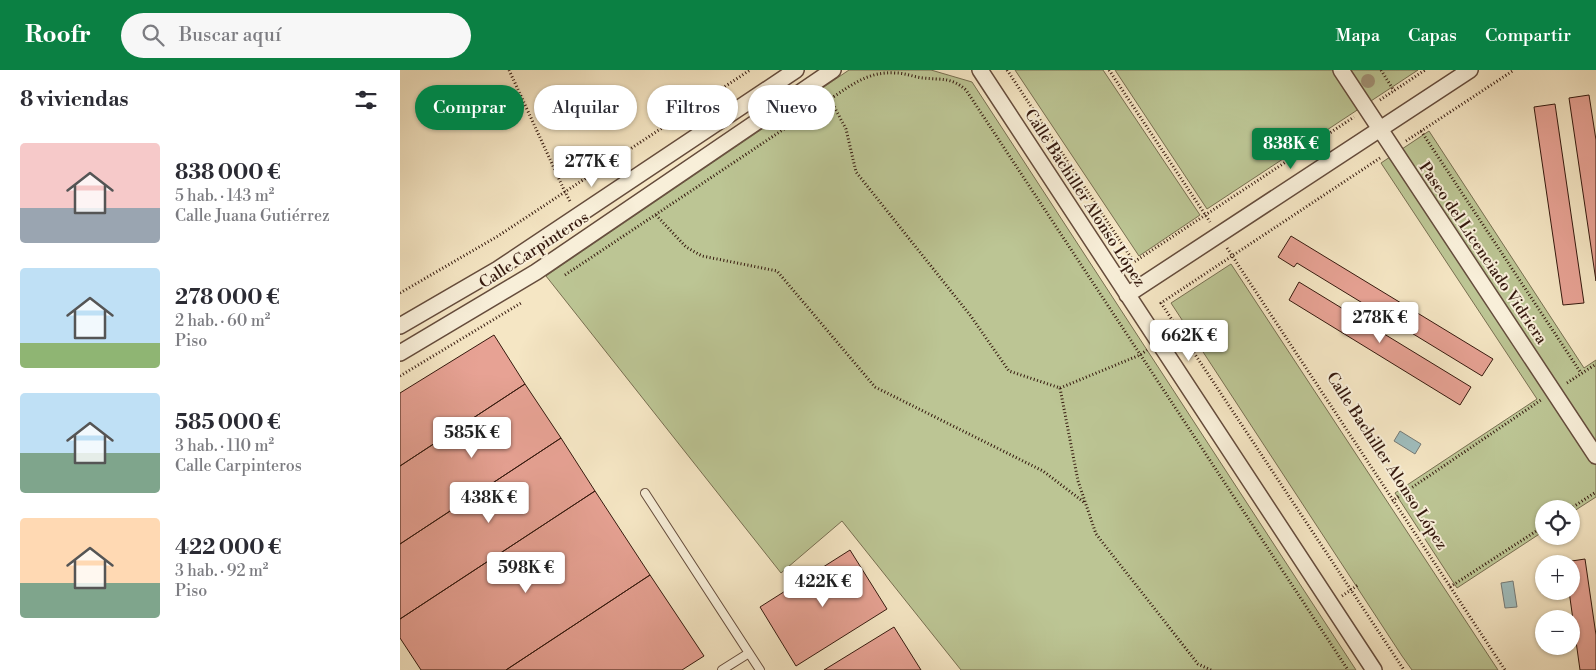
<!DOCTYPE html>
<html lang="es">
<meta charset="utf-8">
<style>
:root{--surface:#fff;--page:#f7f7f7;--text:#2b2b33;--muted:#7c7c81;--accent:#0b8043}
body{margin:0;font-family:"Libre Bodoni",serif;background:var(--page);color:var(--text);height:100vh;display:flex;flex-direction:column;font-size:19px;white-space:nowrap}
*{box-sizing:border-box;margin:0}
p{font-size:16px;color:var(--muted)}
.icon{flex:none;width:28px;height:28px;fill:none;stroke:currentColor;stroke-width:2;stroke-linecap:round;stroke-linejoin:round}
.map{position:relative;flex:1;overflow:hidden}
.details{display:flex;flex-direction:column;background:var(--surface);width:400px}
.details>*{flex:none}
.banner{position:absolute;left:15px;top:15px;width:475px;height:45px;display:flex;gap:10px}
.buttons{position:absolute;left:1135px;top:430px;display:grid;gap:10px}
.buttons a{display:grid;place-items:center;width:45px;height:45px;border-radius:50%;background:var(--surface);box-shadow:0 1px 4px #0004;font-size:25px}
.price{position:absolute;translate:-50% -42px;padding:0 11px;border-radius:5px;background:#fff;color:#222;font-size:16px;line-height:32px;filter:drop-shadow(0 1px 2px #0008)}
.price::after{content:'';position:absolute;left:50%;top:30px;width:15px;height:11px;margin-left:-8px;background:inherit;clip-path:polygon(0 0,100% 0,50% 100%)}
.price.on{background:var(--accent);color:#fff}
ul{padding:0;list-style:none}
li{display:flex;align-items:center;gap:15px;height:125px;padding:0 20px}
li span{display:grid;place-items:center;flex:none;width:140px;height:100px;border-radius:5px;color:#555}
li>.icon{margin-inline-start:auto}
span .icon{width:60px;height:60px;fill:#fffc;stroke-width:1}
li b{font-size:21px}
h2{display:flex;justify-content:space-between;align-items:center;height:60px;padding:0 20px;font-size:21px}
.tag{padding:0 18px;border-radius:22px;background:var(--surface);box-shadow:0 1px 4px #0004;font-size:18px;line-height:45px}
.tag.on{background:var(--accent);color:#fff}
header{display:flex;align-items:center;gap:30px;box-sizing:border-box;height:70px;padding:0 25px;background:var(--accent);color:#fff}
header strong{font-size:24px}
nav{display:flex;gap:28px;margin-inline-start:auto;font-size:18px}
.search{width:350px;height:45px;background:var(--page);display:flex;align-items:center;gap:12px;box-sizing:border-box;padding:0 18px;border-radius:28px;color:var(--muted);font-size:19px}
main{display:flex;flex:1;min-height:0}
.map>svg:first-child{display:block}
.green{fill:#bcc594;stroke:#786f51}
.water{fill:#9fbdbd;stroke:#757b77}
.building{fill:#e7a294;stroke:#35190e}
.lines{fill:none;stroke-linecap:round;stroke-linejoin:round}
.lane-casing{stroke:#654c3c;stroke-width:10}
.street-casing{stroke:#654c3c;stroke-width:18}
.path{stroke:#35190e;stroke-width:3;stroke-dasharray:1 2.5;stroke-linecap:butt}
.lane{stroke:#f8efd9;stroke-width:8}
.street{stroke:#f8efd9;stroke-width:15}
.tree{fill:#a29276}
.labels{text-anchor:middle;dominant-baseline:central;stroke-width:4;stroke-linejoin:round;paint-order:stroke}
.street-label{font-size:16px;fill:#35190e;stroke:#f8efd9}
</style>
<header>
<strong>Roofr</strong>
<div class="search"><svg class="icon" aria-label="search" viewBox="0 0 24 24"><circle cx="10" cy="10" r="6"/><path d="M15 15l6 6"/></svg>Buscar aquí</div>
<nav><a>Mapa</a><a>Capas</a><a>Compartir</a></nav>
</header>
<main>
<section class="details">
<h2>8 viviendas<svg class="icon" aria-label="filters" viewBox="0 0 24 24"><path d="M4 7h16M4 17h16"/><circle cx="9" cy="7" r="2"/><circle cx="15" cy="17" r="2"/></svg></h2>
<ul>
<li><span style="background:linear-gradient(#f6c9c9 65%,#9aa5b1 0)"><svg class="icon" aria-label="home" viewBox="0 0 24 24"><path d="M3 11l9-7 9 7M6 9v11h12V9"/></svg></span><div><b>838 000 €</b><p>5 hab. · 143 m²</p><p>Calle Juana Gutiérrez</p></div></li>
<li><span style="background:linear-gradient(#bfe0f5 75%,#8fb573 0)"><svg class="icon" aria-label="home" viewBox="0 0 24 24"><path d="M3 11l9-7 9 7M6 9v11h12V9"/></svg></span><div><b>278 000 €</b><p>2 hab. · 60 m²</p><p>Piso</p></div></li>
<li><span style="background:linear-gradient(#bfe0f5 60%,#7fa58c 0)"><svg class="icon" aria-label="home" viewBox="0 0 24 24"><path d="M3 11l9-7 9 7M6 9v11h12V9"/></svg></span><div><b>585 000 €</b><p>3 hab. · 110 m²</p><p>Calle Carpinteros</p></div></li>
<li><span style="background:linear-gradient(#ffd9b3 65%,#7fa58c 0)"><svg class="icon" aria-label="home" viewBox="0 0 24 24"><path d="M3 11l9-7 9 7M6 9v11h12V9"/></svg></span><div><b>422 000 €</b><p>3 hab. · 92 m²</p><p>Piso</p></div></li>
</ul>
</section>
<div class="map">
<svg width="1196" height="600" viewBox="0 0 1196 600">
<rect width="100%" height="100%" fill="#f5e6c4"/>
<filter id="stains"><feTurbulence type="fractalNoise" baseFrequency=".004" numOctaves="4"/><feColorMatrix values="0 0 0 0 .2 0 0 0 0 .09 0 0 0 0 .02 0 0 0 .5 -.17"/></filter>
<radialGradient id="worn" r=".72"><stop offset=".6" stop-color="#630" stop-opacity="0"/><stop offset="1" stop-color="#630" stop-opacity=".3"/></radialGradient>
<path class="green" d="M449,0H531L572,12L956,600H561L442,451L381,503L146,206Z
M615,0H703L800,145L739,186Z
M715,0H1018L807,139Z
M1029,61L1184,298L1196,290V427L1171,443V439H1144V461L1057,518L995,423L1137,329L981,93Z
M831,194L1098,600H1012L1002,586L771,233Z"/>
<path class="water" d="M1000,361L1021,374L1015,384L994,371Z
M1113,511L1117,537L1105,538L1101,513Z"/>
<path class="building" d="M1189,25L1196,70V211L1169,28Z
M1155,34L1184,233L1163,235L1134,37Z
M891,166L1093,289L1082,306L897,193L894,197L878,187Z
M899,212L1071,317L1060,335L889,230Z
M94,265L125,314L0,396V323Z
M125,314L161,368L0,474V396Z
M161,368L195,421L0,549V474Z
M195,421L250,505L106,600H21L0,568V549Z
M450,480L487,539L396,596L360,537Z
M1185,489L1196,565V600H1180L1169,521H1171V494H1165V492Z
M250,505L304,586L282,600H106Z
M494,557L521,600H424Z"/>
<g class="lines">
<defs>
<path id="lane" d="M245,423L360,600
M322,600L349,583"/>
<path id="street" d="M580,0L974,600
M941,0L1196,386
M727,225L1070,0
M0,256L98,199L396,0
M0,283L136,202L433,0"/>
</defs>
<use href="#lane" class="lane-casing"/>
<use href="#street" class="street-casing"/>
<path class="path" d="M109,0L165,122L171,133
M607,0L734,192L954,47
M709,0L810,152
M981,0L994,21
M980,30L1025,0
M1021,61L1181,303
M1006,71L1114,0
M980,88L761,233L1004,600
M256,145L286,177L302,186L377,201L475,317L643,401L685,433
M827,178L1105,600
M165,205L429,29
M0,223L98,166L350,0
M0,306L121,233
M1167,313L1196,294
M660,318L740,285L747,280
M992,431L1141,330
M1170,439L1196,422
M1050,517L1144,456
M942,526L958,515
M811,600L798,594L696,464L678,411L660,318L609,301L570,245L456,102L446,59L430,29C452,15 468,1 496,3C505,3 514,7 523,8C542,10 551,7 566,20L948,600"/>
<use href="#lane" class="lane"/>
<use href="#street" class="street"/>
</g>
<circle class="tree" cx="968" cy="11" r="7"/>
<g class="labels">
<g class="street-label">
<text transform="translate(685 128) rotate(57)">Calle Bachiller Alonso López</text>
<text transform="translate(134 180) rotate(-33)">Calle Carpinteros</text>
<text transform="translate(1083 183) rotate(56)">Paseo del Licenciado Vidriera</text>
<text transform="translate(987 391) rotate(57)">Calle Bachiller Alonso López</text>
</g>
</g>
<rect width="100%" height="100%" filter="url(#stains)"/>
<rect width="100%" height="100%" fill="url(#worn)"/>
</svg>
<div class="buttons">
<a><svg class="icon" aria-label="locate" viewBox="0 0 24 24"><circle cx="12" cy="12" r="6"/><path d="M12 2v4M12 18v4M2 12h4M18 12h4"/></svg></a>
<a>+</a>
<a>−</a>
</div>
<b class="price on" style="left:891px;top:100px">838K €</b>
<b class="price" style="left:192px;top:118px">277K €</b>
<b class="price" style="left:980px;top:274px">278K €</b>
<b class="price" style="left:789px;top:292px">662K €</b>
<b class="price" style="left:72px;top:389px">585K €</b>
<b class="price" style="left:89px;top:454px">438K €</b>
<b class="price" style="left:126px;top:524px">598K €</b>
<b class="price" style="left:423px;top:538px">422K €</b>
<div class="banner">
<a class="tag on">Comprar</a>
<a class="tag">Alquilar</a>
<a class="tag">Filtros</a>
<a class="tag">Nuevo</a>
</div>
</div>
</main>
